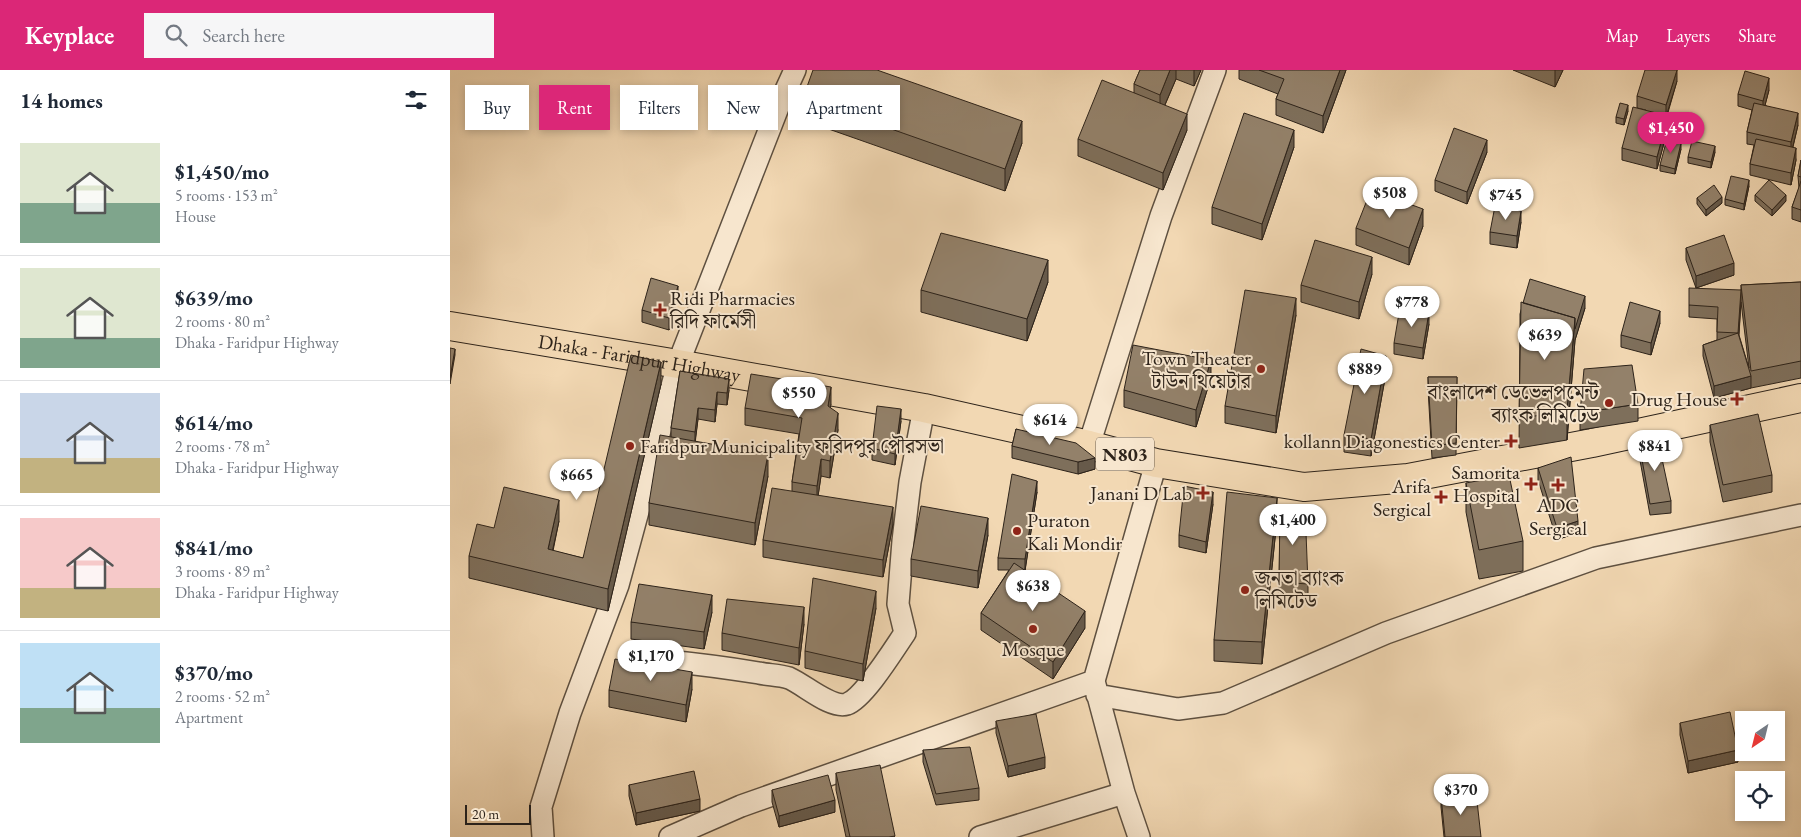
<!DOCTYPE html>
<meta charset="utf-8">
<style>
:root{--surface:#fff;--page:#f6f6f7;--text:#1f2937;--muted:#747a83;--line:#e0e1e3;--accent:#db2777}
body{margin:0;font-family:"EB Garamond","Noto Serif Bengali",serif;background:var(--page);color:var(--text);height:100vh;display:flex;flex-direction:column;font-size:19px;white-space:nowrap}
*{box-sizing:border-box;margin:0}
p{font-size:16px;color:var(--muted)}
.icon{flex:none;width:28px;height:28px;fill:none;stroke:currentColor;stroke-width:2;stroke-linecap:round;stroke-linejoin:round}
.map{position:relative;flex:1;overflow:hidden}
.sheet{display:flex;flex-direction:column;background:var(--surface);width:450px}
.sheet>*{flex:none}
.hud{position:absolute;left:15px;top:15px;width:475px;height:45px;display:flex;gap:10px}
.needle{width:32px;rotate:215deg}
.fabs{position:absolute;left:1285px;top:641px;display:grid;gap:10px}
.fabs a{display:grid;place-items:center;width:50px;height:50px;border-radius:0px;background:var(--surface);box-shadow:0 2px 8px #0003;font-size:25px}
.scale{position:absolute;left:15px;bottom:12px;width:66px;box-sizing:border-box;padding-left:5px;border:2px solid #2d231a;border-top:0;font-size:14px;line-height:18px;white-space:nowrap;color:#2d231a;-webkit-text-stroke:4px #f7e6ce;paint-order:stroke}
.price{position:absolute;translate:-50% -42px;padding:0 11px;border-radius:18px;background:#fff;color:#222;font-size:16px;line-height:32px;filter:drop-shadow(0 1px 2px #0008)}
.price::after{content:'';position:absolute;left:50%;top:30px;width:15px;height:11px;margin-left:-8px;background:inherit;clip-path:polygon(0 0,100% 0,50% 100%)}
.price.on{background:var(--accent);color:#fff}
ul{padding:0;list-style:none}
li{display:flex;align-items:center;gap:15px;height:125px;padding:0 20px}
li+li{border-top:1px solid var(--line)}
li span{display:grid;place-items:center;flex:none;width:140px;height:100px;border-radius:0px;color:#555}
li>.icon{margin-inline-start:auto}
span .icon{width:60px;height:60px;fill:#fffc;stroke-width:1}
li b{font-size:21px}
h2{display:flex;justify-content:space-between;align-items:center;height:60px;padding:0 20px;font-size:21px}
.pill{padding:0 18px;border-radius:0px;background:var(--surface);box-shadow:0 2px 8px #0003;font-size:18px;line-height:45px}
.pill.on{background:var(--accent);color:#fff}
header{display:flex;align-items:center;gap:30px;box-sizing:border-box;height:70px;padding:0 25px;background:var(--accent);color:#fff}
header strong{font-size:24px}
nav{display:flex;gap:28px;margin-inline-start:auto;font-size:18px}
.search{width:350px;height:45px;background:var(--page);display:flex;align-items:center;gap:12px;box-sizing:border-box;padding:0 18px;border-radius:0px;color:var(--muted);font-size:19px}
main{display:flex;flex:1;min-height:0}
.map>svg:first-child{display:block}
.lines{fill:none;stroke-linecap:round;stroke-linejoin:round}
.minor-casing{stroke:#5e5040;stroke-width:24}
.highway-casing{stroke:#2d231a;stroke-width:30}
.minor{stroke:#f7e6ce;stroke-width:21}
.highway{stroke:#f2d8b3;stroke-width:28}
.wall{fill:#7e6f5b;stroke:#2d231a;fill-rule:evenodd}
.shaded-wall{fill:#675a4a;stroke:#2d231a}
.building{fill:#93816a;stroke:#2d231a}
.poi-dot{fill:#8f2418;stroke:#f7e6ce;stroke-width:2}
.labels{text-anchor:middle;dominant-baseline:central;stroke-width:4;stroke-linejoin:round;paint-order:stroke}
.shield{fill:#f7e6ce;stroke:#6a5e50;stroke-width:1}
.shield-label{font-size:19px;font-weight:bold;fill:#2d231a}
.poi-label{font-size:20px;fill:#2d231a;stroke:#f7e6ce;text-anchor:end}
.street-label{font-size:20px;fill:#2d231a;stroke:#f7e6ce}
</style>
<header>
<strong>Keyplace</strong>
<div class="search"><svg class="icon" aria-label="search" viewBox="0 0 24 24"><circle cx="10" cy="10" r="6"/><path d="M15 15l6 6"/></svg>Search here</div>
<nav><a>Map</a><a>Layers</a><a>Share</a></nav>
</header>
<main>
<section class="sheet">
<h2>14 homes<svg class="icon" aria-label="filters" viewBox="0 0 24 24"><path d="M4 7h16M4 17h16"/><circle cx="9" cy="7" r="2"/><circle cx="15" cy="17" r="2"/></svg></h2>
<ul>
<li><span style="background:linear-gradient(#dfe7d0 60%,#7fa58c 0)"><svg class="icon" aria-label="home" viewBox="0 0 24 24"><path d="M3 11l9-7 9 7M6 9v11h12V9"/></svg></span><div><b>$1,450/mo</b><p>5 rooms · 153 m²</p><p>House</p></div></li>
<li><span style="background:linear-gradient(#dfe7d0 70%,#7fa58c 0)"><svg class="icon" aria-label="home" viewBox="0 0 24 24"><path d="M3 11l9-7 9 7M6 9v11h12V9"/></svg></span><div><b>$639/mo</b><p>2 rooms · 80 m²</p><p>Dhaka - Faridpur Highway</p></div></li>
<li><span style="background:linear-gradient(#c9d6e8 65%,#c2b280 0)"><svg class="icon" aria-label="home" viewBox="0 0 24 24"><path d="M3 11l9-7 9 7M6 9v11h12V9"/></svg></span><div><b>$614/mo</b><p>2 rooms · 78 m²</p><p>Dhaka - Faridpur Highway</p></div></li>
<li><span style="background:linear-gradient(#f6c9c9 70%,#c2b280 0)"><svg class="icon" aria-label="home" viewBox="0 0 24 24"><path d="M3 11l9-7 9 7M6 9v11h12V9"/></svg></span><div><b>$841/mo</b><p>3 rooms · 89 m²</p><p>Dhaka - Faridpur Highway</p></div></li>
<li><span style="background:linear-gradient(#bfe0f5 65%,#7fa58c 0)"><svg class="icon" aria-label="home" viewBox="0 0 24 24"><path d="M3 11l9-7 9 7M6 9v11h12V9"/></svg></span><div><b>$370/mo</b><p>2 rooms · 52 m²</p><p>Apartment</p></div></li>
</ul>
</section>
<div class="map">
<svg width="1351" height="767" viewBox="0 0 1351 767">
<rect width="100%" height="100%" fill="#f2d8b3"/>
<filter id="stains"><feTurbulence type="fractalNoise" baseFrequency=".004" numOctaves="4"/><feColorMatrix values="0 0 0 0 .2 0 0 0 0 .09 0 0 0 0 .02 0 0 0 .5 -.17"/></filter>
<radialGradient id="worn" r=".72"><stop offset=".6" stop-color="#630" stop-opacity="0"/><stop offset="1" stop-color="#630" stop-opacity=".3"/></radialGradient>
<g class="lines">
<defs>
<path id="minor" d="M639,375L711,146L765,0
M217,591C248,594 278,598 309,603C318,605 330,605 339,608C355,615 381,639 397,634C414,628 444,579 455,563L448,534L453,471L460,412L474,338
M647,625L728,639L773,633L936,563L1146,488L1351,445
M93,767L91,737L120,643L168,515L228,294L329,35L345,0
M220,767L291,736L644,611
M530,767L674,723
M689,767L674,723L644,611L706,393"/>
<g id="highway">
<path id="s1" d="M0,256L228,294L474,338L639,375L706,393L854,417L958,408L1142,373L1351,328"/>
</g>
</defs>
<use href="#minor" class="minor-casing"/>
<use href="#highway" class="highway-casing"/>
<use href="#minor" class="minor"/>
<use href="#highway" class="highway"/>
</g>
<path class="wall" d="M690,0H751L744,16L726,9L715,35L737,60L713,120L628,86V69L684,23V14Z
M789,0H896L873,63L826,45V29L828,24L789,9Z
M1063,0H1113L1105,17Z
M1227,11L1217,46L1218,58L1207,99L1172,90V78L1196,40L1187,38V26Z
M1319,20L1315,35L1348,55L1343,77L1346,90L1341,115L1300,105V94L1304,75L1297,74V62L1302,40L1288,36V24Z
M353,28L572,73L555,121L353,50Z
M1178,41L1174,55L1166,53V47Z
M844,77L812,170L762,154V137Z
M1231,79L1225,104L1210,101V95Z
M1037,82L1017,134L985,121V110Z
M1265,82L1261,98L1238,93V87Z
M1351,90V152L1342,149V137L1349,118L1348,106Z
M1299,116L1294,140L1275,135V129Z
M1305,125L1336,131L1322,146L1305,131Z
M1247,128L1272,133L1256,146L1247,134Z
M1071,152L1067,178L1040,174V162Z
M973,156L959,195L906,175V158Z
M1236,178L1284,205L1246,218L1236,190Z
M922,204L909,249L851,232V215Z
M598,212L577,271L471,242V220Z
M1351,212V308L1301,318L1264,328L1253,286V275L1267,270V249L1239,247V235L1291,220V215ZM1291,232L1299,298L1289,265Z
M228,228L219,260L192,252V240Z
M1073,233L1135,238L1125,270L1117,370L1069,378L1070,256V244Z
M846,245L826,363L775,353V336Z
M1210,253L1201,285L1171,277V265Z
M979,254L973,289L944,284V273Z
M230,301L279,320L277,335L267,334L265,352L248,349L245,371L318,406L305,475L199,455V433L221,367V358Z
M936,303L921,386L894,382V365Z
M761,307L746,357L674,337V320Z
M978,307H1007L1006,385L982,388L978,319Z
M211,314L158,541L19,508V486L44,458L109,451L103,481L133,488Z
M381,334L380,337L388,360L380,408L371,406L368,426L443,454L433,507L313,487V470L342,421V412L349,364L295,355V338Z
M1188,334V351L1130,360V343Z
M451,351L445,395L422,390V378Z
M1260,355L1322,405V422L1273,432L1260,372Z
M566,359L645,399L628,404L562,388V376Z
M1189,373L1221,431V443L1200,445L1189,385Z
M1088,398L1128,462L1107,470L1088,410Z
M1016,413L1073,471V501L1029,509L1016,442Z
M587,422L575,500L635,558L603,609L531,560V543L559,500H548V488Z
M763,434L756,483L729,477V465Z
M830,439L858,514V526L829,523Z
M827,449L812,594L764,591V570Z
M538,465L528,518L461,506V489Z
M426,538L413,611L355,598V581Z
M262,542L254,579L181,569V552Z
M354,554L349,595L272,580V563Z
M242,619L236,652L159,637V620Z
M546,651L595,698L558,707L546,663Z
M1230,653L1288,692L1238,703L1230,665Z
M473,680L529,718V730L486,735L473,692Z
M386,703L445,767H396L386,720Z
M179,715L250,741L186,755L179,726Z
M322,720L385,742L329,757L322,732Z
M991,726L1031,767H994L991,737Z"/>
<path class="shaded-wall" d="M720,0H726V9L710,46V25Z
M744,0H751L744,16Z
M890,0H896L873,63V46Z
M1105,0H1113L1105,17Z
M1227,0V11L1216,47V35Z
M1319,8V20L1313,43V31Z
M1178,35V41L1174,55V49Z
M1348,43V55L1341,84V72Z
M737,44V60L713,120V103Z
M1218,46V58L1207,99V87Z
M572,51V73L555,121V99Z
M844,60V77L812,170V154Z
M1037,70V82L1017,134V122Z
M1231,73V79L1225,104V99Z
M1265,76V82L1261,98V92Z
M1346,78V90L1341,115V103Z
M1299,110V116L1294,140V134Z
M1336,125V131L1322,146V140Z
M1272,127V133L1256,146V140Z
M973,139V156L959,195V178Z
M1071,141V152L1067,178V166Z
M922,187V204L909,249V232Z
M598,190V212L577,271V249Z
M1284,193V205L1246,218V206Z
M228,216V228L219,260V248Z
M1291,220V232L1288,275V263Z
M1135,226V238L1125,270L1117,370V340L1125,248Z
M846,228V245L826,363V346Z
M1210,241V253L1201,285V273Z
M979,242V254L973,289V278Z
M5,279V285L0,314V308Z
M936,286V303L921,386V369Z
M761,290V307L746,357V340Z
M211,292V314L158,541V519Z
M1301,306V318L1264,328V316Z
M279,309V320L277,335V323Z
M381,317V334L378,353V336Z
M267,322V334L265,352V340Z
M248,338V349L245,374V362Z
M451,339V351L445,395V384Z
M388,343V360L380,408V391Z
M318,384V406L305,475V453Z
M645,388V399L628,404V392Z
M371,389V406L367,433V416Z
M587,411V422L575,501V489Z
M763,422V434L756,483V472Z
M827,428V449L812,594V572Z
M109,430V451L98,501V479Z
M443,437V454L433,507V490Z
M538,448V465L528,518V501Z
M1128,451V462L1107,470V458Z
M426,521V538L413,611V594Z
M262,525V542L254,579V562Z
M354,537V554L349,595V578Z
M635,541V558L603,609V592Z
M242,602V619L236,652V635Z
M1288,680V692L1238,703V691Z
M595,687V698L558,707V696Z
M250,729V741L186,755V743Z
M385,730V742L329,757V746Z"/>
<path class="building" d="M363,0H427L572,51L555,99L353,28Z
M690,0H720L710,25L684,14Z
M809,0H890L873,46L826,29L834,9Z
M1195,0H1227L1216,35L1187,26Z
M1295,1L1319,8L1313,31L1288,24Z
M652,10L737,44L713,103L628,69Z
M1170,33L1178,35L1174,49L1166,47Z
M1304,33L1348,43L1341,72L1297,62Z
M1183,37L1218,46L1207,87L1172,78Z
M794,43L844,60L812,154L762,137Z
M1004,58L1037,70L1017,122L985,110Z
M1217,69L1231,73L1225,99L1210,95Z
M1306,69L1346,78L1341,103L1300,94Z
M1242,71L1265,76L1261,92L1238,87Z
M1351,90V107L1348,106Z
M1281,106L1299,110L1294,134L1275,129Z
M1319,110L1336,125L1322,140L1305,125Z
M1351,111V140L1342,137Z
M1264,115L1272,127L1256,140L1247,128Z
M921,120L973,139L959,178L906,158Z
M1045,136L1071,141L1067,166L1040,162Z
M491,163L598,190L577,249L471,220Z
M1274,165L1284,193L1246,206L1236,178Z
M865,170L922,187L909,232L851,215Z
M201,208L228,216L219,248L192,240Z
M1080,209L1135,226L1125,259V248L1073,233Z
M1351,212V291L1301,301L1291,215Z
M1239,218L1291,220L1288,263L1267,262L1268,237L1239,235Z
M795,220L846,228L826,346L775,336Z
M1071,232L1125,248L1117,340L1069,349Z
M1180,232L1210,241L1201,273L1171,265Z
M950,237L979,242L973,278L944,273Z
M1288,263L1301,306L1264,316L1253,275Z
M683,275L761,290L746,340L674,320Z
M0,278L5,279L0,308Z
M911,279L936,286L921,369L894,365Z
M181,285L211,292L158,519L19,486L27,454L44,458L54,417L109,430L98,479L133,488Z
M1182,295L1188,334L1130,343L1134,299Z
M230,301L279,309L277,323L267,322L265,340L248,338L245,362L221,358Z
M301,304L381,317L378,336L388,343L380,391L371,389L367,416L342,412L352,348L295,338Z
M978,307H1007L1006,373L982,376Z
M427,336L451,339L445,384L422,378Z
M1308,344L1322,405L1273,415L1260,355Z
M566,359L626,373L645,388L628,392L562,376Z
M210,365L318,384L305,453L199,433Z
M1208,370L1221,431L1200,434L1189,373Z
M1121,387L1128,451L1107,458L1088,398Z
M562,404L587,411L575,489L548,488Z
M1059,405L1073,471L1029,480L1016,413Z
M734,416L763,422L756,472L729,465Z
M322,418L443,437L433,490L313,470Z
M777,422L827,428L812,572L764,570Z
M471,436L538,448L528,501L461,489Z
M855,437L858,514L829,512L830,439Z
M564,493L635,541L603,592L531,543Z
M363,508L426,521L413,594L355,581Z
M189,514L262,525L254,562L181,552Z
M277,529L354,537L349,578L272,563Z
M165,589L242,602L236,635L159,620Z
M1280,642L1288,680L1238,691L1230,653Z
M586,644L595,687L558,696L546,651Z
M520,677L529,718L486,724L473,680Z
M430,695L445,766L439,767H400L386,703Z
M244,701L250,729L186,743L179,715Z
M378,705L385,730L329,746L322,720Z
M1026,722L1031,767H995L991,726Z"/>
<g class="poi-dot">
<path d="M207.5 232.5h5v5h5v5h-5v5h-5v-5h-5v-5h5z"/>
<circle cx="811" cy="299" r="5"/>
<path d="M1284.5 321.5h5v5h5v5h-5v5h-5v-5h-5v-5h5z"/>
<circle cx="1159" cy="333" r="5"/>
<path d="M1058.5 363.5h5v5h5v5h-5v5h-5v-5h-5v-5h5z"/>
<circle cx="180" cy="376" r="5"/>
<path d="M1078.5 406.5h5v5h5v5h-5v5h-5v-5h-5v-5h5z"/>
<path d="M1105.5 407.5h5v5h5v5h-5v5h-5v-5h-5v-5h5z"/>
<path d="M750.5 415.5h5v5h5v5h-5v5h-5v-5h-5v-5h5z"/>
<path d="M988.5 419.5h5v5h5v5h-5v5h-5v-5h-5v-5h5z"/>
<circle cx="567" cy="461" r="5"/>
<circle cx="795" cy="520" r="5"/>
<circle cx="583" cy="559" r="5"/>
</g>
<g class="labels">
<rect class="shield" x="646" y="367.5" width="58" height="33" rx="4"/>
<g class="shield-label">
<text x="675" y="384">N803</text>
</g>
<g class="poi-label">
<text x="220" y="228" text-anchor="start">Ridi Pharmacies<tspan x="220" dy="23">রিদি ফার্মেসী</tspan></text>
<text x="801" y="288">Town Theater<tspan x="801" dy="23">টাউন থিয়েটার</tspan></text>
<text x="1149" y="322">বাংলাদেশ ডেভেলপমেন্ট<tspan x="1149" dy="23">ব্যাংক লিমিটেড</tspan></text>
<text x="1277" y="329">Drug House</text>
<text x="1050" y="371">kollann Diagonestics Center</text>
<text x="190" y="376" text-anchor="start">Faridpur Municipality ফরিদপুর পৌরসভা</text>
<text x="1070" y="402">Samorita<tspan x="1070" dy="23">Hospital</tspan></text>
<text x="981" y="416">Arifa<tspan x="981" dy="23">Sergical</tspan></text>
<text x="742" y="423">Janani D Lab</text>
<text x="1108" y="435" text-anchor="middle">ADC<tspan x="1108" dy="23">Sergical</tspan></text>
<text x="577" y="450" text-anchor="start">Puraton<tspan x="577" dy="23">Kali Mondir</tspan></text>
<text x="805" y="508" text-anchor="start">জনতা ব্যাংক<tspan x="805" dy="23">লিমিটেড</tspan></text>
<text x="583" y="579" text-anchor="middle">Mosque</text>
</g>
<g class="street-label">
<text stroke="none"><textPath href="#s1" startOffset="192">Dhaka - Faridpur Highway</textPath></text>
</g>
</g>
<rect width="100%" height="100%" filter="url(#stains)"/>
<rect width="100%" height="100%" fill="url(#worn)"/>
</svg>
<div class="fabs">
<a><svg class="needle" viewBox="-14 -14 28 28"><path d="M0-13l5 13h-10z" fill="#e53935"/><path d="M0 13l5-13h-10z" fill="#747a83"/></svg></a>
<a><svg class="icon" aria-label="locate" viewBox="0 0 24 24"><circle cx="12" cy="12" r="6"/><path d="M12 2v4M12 18v4M2 12h4M18 12h4"/></svg></a>
</div>
<div class="scale">20 m</div>
<b class="price on" style="left:1221px;top:84px">$1,450</b>
<b class="price" style="left:940px;top:149px">$508</b>
<b class="price" style="left:1056px;top:151px">$745</b>
<b class="price" style="left:962px;top:258px">$778</b>
<b class="price" style="left:1095px;top:291px">$639</b>
<b class="price" style="left:915px;top:325px">$889</b>
<b class="price" style="left:349px;top:349px">$550</b>
<b class="price" style="left:600px;top:376px">$614</b>
<b class="price" style="left:1205px;top:402px">$841</b>
<b class="price" style="left:127px;top:431px">$665</b>
<b class="price" style="left:843px;top:476px">$1,400</b>
<b class="price" style="left:583px;top:542px">$638</b>
<b class="price" style="left:201px;top:612px">$1,170</b>
<b class="price" style="left:1011px;top:746px">$370</b>
<div class="hud">
<a class="pill">Buy</a>
<a class="pill on">Rent</a>
<a class="pill">Filters</a>
<a class="pill">New</a>
<a class="pill">Apartment</a>
</div>
</div>
</main>
